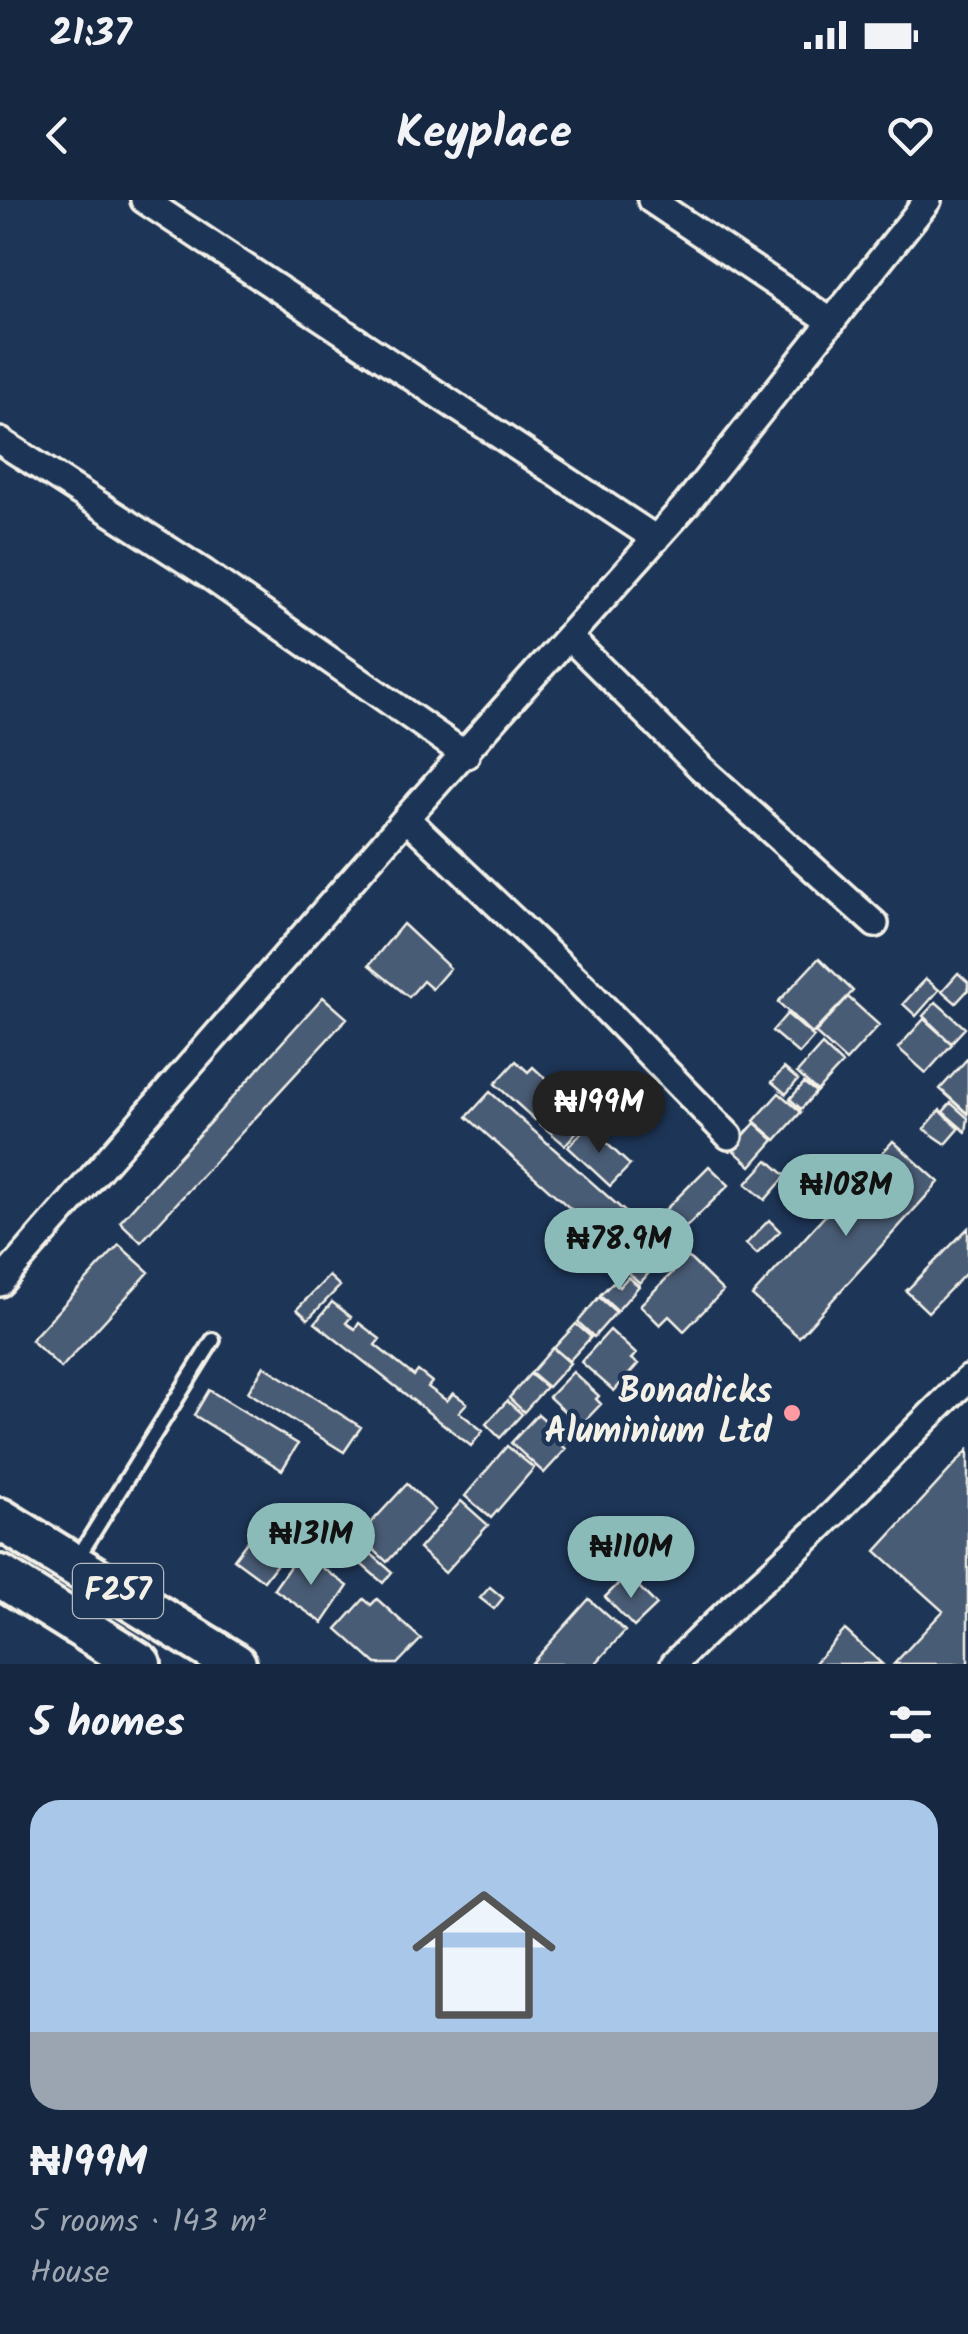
<!DOCTYPE html>
<meta charset="utf-8">
<style>
:root{--surface:#162841;--page:#23344c;--text:#f1f3f6;--muted:#9ea6b1;--line:#35445a;--accent:#8bbbb9}
body{margin:0;font-family:Kalam,sans-serif;background:var(--page);color:var(--text);height:100vh;display:flex;flex-direction:column;font-size:38px;white-space:nowrap}
*{box-sizing:border-box;margin:0}
p{font-size:32px;color:var(--muted)}
.icon{flex:none;width:55px;height:55px;fill:none;stroke:currentColor;stroke-width:2;stroke-linecap:round;stroke-linejoin:round}
.map{position:relative;height:1464px;overflow:hidden}
.panel{display:flex;flex-direction:column;background:var(--surface);flex:1}
.panel>*{flex:none}
.price{position:absolute;translate:-50% -85px;padding:0 22px;border-radius:35px;background:var(--accent);color:#111;font-size:32px;line-height:65px;filter:drop-shadow(0 2px 5px #0008)}
.price::after{content:'';position:absolute;left:50%;top:60px;width:30px;height:22px;margin-left:-15px;background:inherit;clip-path:polygon(0 0,100% 0,50% 100%)}
.price.active{background:#222;color:#fff}
ul{padding:0;list-style:none}
li{display:grid;align-content:center;gap:20px;height:530px;padding:0 30px}
li+li{border-top:2px solid var(--line)}
li span{display:grid;place-items:center;height:310px;border-radius:30px;color:#555}
li>.icon{margin-inline-start:auto}
span .icon{width:180px;height:180px;fill:#fffc;stroke-width:1}
li b{font-size:42px}
h2{display:flex;justify-content:space-between;align-items:center;height:120px;padding:0 30px;font-size:42px}
.status{display:flex;justify-content:space-between;align-items:center;height:70px;padding:0 50px;background:var(--surface);direction:ltr}
.status svg{height:28px;fill:currentColor}
header{display:flex;justify-content:space-between;align-items:center;height:130px;padding:0 30px;background:var(--surface);font-size:45px;font-weight:700}
.map>svg:first-child{display:block}
.building{fill:#485b74;stroke:#f4f1e8;stroke-width:2.5}
.lines{fill:none;stroke-linecap:round;stroke-linejoin:round}
.service-casing{stroke:#f4f1e8;stroke-width:20}
.minor-casing{stroke:#f4f1e8;stroke-width:32}
.primary-casing{stroke:#f4f1e8;stroke-width:48}
.service{stroke:#1d3557;stroke-width:12}
.minor{stroke:#1d3557;stroke-width:25}
.primary{stroke:#1d3557;stroke-width:40}
.poi-dot{fill:#ff9aa2;stroke:#1d3557;stroke-width:4}
.labels{text-anchor:middle;dominant-baseline:central;stroke-width:9;stroke-linejoin:round;paint-order:stroke}
.shield{fill:#1d3557;stroke:#b4b9bc;stroke-width:2.5}
.shield-label{font-size:32px;font-weight:bold;fill:#f4f1e8}
.poi-label{font-size:35px;font-weight:bold;fill:#f4f1e8;stroke:#1d3557;text-anchor:end}
</style>
<div class="status"><b>21:37</b><svg viewBox="0 0 49 12"><path d="M0 12V9h3v3zM5 12V6h3v6zM10 12V3h3v9zM15 12V0h3v12zM26 1h20v11H26zM47 4h2v5h-2z"/></svg></div>
<header><svg class="icon" aria-label="back" viewBox="0 0 24 24"><path d="M15 5l-7 7 7 7"/></svg>Keyplace<svg class="icon" aria-label="heart" viewBox="0 0 24 24"><path d="M12 20l-8-8c-3-5 5-10 8-4 3-6 11-1 8 4z"/></svg></header>
<div class="map">
<svg width="968" height="1464" viewBox="0 0 968 1464">
<rect width="100%" height="100%" fill="#1d3557"/>
<filter id="ink" filterUnits="userSpaceOnUse"><feTurbulence type="fractalNoise" baseFrequency=".01" numOctaves="2"/><feDisplacementMap in="SourceGraphic" scale="20" xChannelSelector="R" yChannelSelector="G"/><feConvolveMatrix kernelMatrix="1 2 1 2 8 2 1 2 1" color-interpolation-filters="sRGB"/></filter>
<g filter="url(#ink)">
<path class="building" d="M403,724L450,768L432,789L423,781L409,797L369,765Z
M819,758L853,791L812,834L778,802Z
M958,773L968,782V790L956,803L942,791Z
M926,779L939,790L916,816L903,804Z
M323,797L347,818L141,1042L120,1022Z
M848,797L879,825L846,861L815,833Z
M936,802L965,828L951,843L923,816Z
M787,814L814,837L799,854L772,831Z
M924,819L952,844L926,873L898,848Z
M822,845L842,864L817,891L797,873Z
M968,858V914L940,889Z
M516,861L528,872L533,867L560,892L535,920L495,884Z
M784,868L798,880L786,894L772,882Z
M804,883L816,892L801,909L790,899Z
M569,890L594,912L565,945L539,923Z
M490,892L631,1017L608,1042L467,917Z
M779,893L801,912L776,940L754,921Z
M951,903L968,918L966,932L943,912Z
M940,910L959,929L946,944L924,929Z
M755,923L774,940L751,966L732,949Z
M588,926L630,965L610,986L568,947Z
M893,941L939,982L799,1137L752,1096Z
M768,960L786,976L765,1000L746,984Z
M709,966L729,985L676,1037L657,1018Z
M769,1020L780,1031L757,1054L746,1044Z
M643,1025L670,1049L640,1083L613,1060Z
M968,1028V1071L928,1112L906,1091Z
M119,1045L149,1072L61,1168L31,1140Z
M688,1057L723,1091L684,1131L669,1116L660,1125L640,1105Z
M329,1076L340,1086L308,1119L297,1109Z
M628,1077L639,1086L617,1111L600,1095L613,1082L619,1087Z
M599,1097L616,1112L594,1137L578,1122Z
M332,1102L351,1117L346,1123L355,1129L359,1123L380,1139L375,1145L414,1176L418,1171L432,1182L428,1187L447,1201L453,1193L467,1203L459,1212L483,1231L471,1246L315,1123Z
M576,1124L591,1137L569,1161L554,1148Z
M610,1130L636,1154L631,1159L638,1164L614,1191L581,1162Z
M553,1148L570,1163L548,1187L531,1173Z
M264,1166L361,1227L344,1252L248,1192Z
M573,1172L599,1196L596,1199L601,1204L580,1226L549,1197Z
M530,1174L546,1187L524,1212L509,1198Z
M209,1190L298,1244L282,1270L194,1215Z
M507,1201L522,1214L500,1238L486,1224Z
M538,1214L569,1241L562,1245L566,1249L544,1273L511,1243Z
M507,1246L534,1268L491,1318L465,1296Z
M968,1250V1464H894L943,1411L876,1351Z
M407,1284L435,1310L387,1362L359,1336Z
M461,1301L488,1325L445,1373L419,1349Z
M256,1330L286,1352L264,1381L234,1359Z
M355,1340L392,1372L383,1383L346,1351Z
M300,1352L348,1386L323,1423L274,1389Z
M627,1375L657,1405L634,1427L605,1397Z
M490,1387L503,1398L494,1409L480,1398Z
M364,1399L371,1405L377,1399L421,1439L397,1464H376L337,1429Z
M589,1399L625,1431L595,1464H531Z
M845,1430L882,1464H814Z"/>
<g class="lines">
<defs>
<path id="service" d="M75,1362L213,1140"/>
<path id="minor" d="M144,0L656,339
M651,0L832,122
M0,241L205,373L466,555
M569,437L700,567L875,724
M406,618L581,784L729,936
M0,1083L406,618L686,305L928,0
M674,1464C719,1417 768,1376 815,1332C867,1282 914,1228 968,1179"/>
<path id="primary" d="M0,1319L235,1464
M0,1376L140,1464"/>
</defs>
<use href="#service" class="service-casing"/>
<use href="#minor" class="minor-casing"/>
<use href="#primary" class="primary-casing"/>
<use href="#service" class="service"/>
<use href="#minor" class="minor"/>
<use href="#primary" class="primary"/>
</g>
</g>
<circle class="poi-dot" cx="792" cy="1213" r="10"/>
<g class="labels">
<rect class="shield" x="73" y="1364" width="90" height="54" rx="8"/>
<g class="shield-label">
<text x="118" y="1391">F257</text>
</g>
<g class="poi-label">
<text x="772" y="1193">Bonadicks<tspan x="772" dy="40">Aluminium Ltd</tspan></text>
</g>
</g>
</svg>
<b class="price active" style="left:599px;top:956px">₦199M</b>
<b class="price" style="left:846px;top:1039px">₦108M</b>
<b class="price" style="left:619px;top:1093px">₦78.9M</b>
<b class="price" style="left:311px;top:1388px">₦131M</b>
<b class="price" style="left:631px;top:1401px">₦110M</b>
</div>
<section class="panel">
<h2>5 homes<svg class="icon" aria-label="filters" viewBox="0 0 24 24"><path d="M4 7h16M4 17h16"/><circle cx="9" cy="7" r="2"/><circle cx="15" cy="17" r="2"/></svg></h2>
<ul>
<li><span style="background:linear-gradient(#a9c7e8 75%,#9aa5b1 0)"><svg class="icon" aria-label="home" viewBox="0 0 24 24"><path d="M3 11l9-7 9 7M6 9v11h12V9"/></svg></span><div><b>₦199M</b><p>5 rooms · 143 m²</p><p>House</p></div></li>
</ul>
</section>
